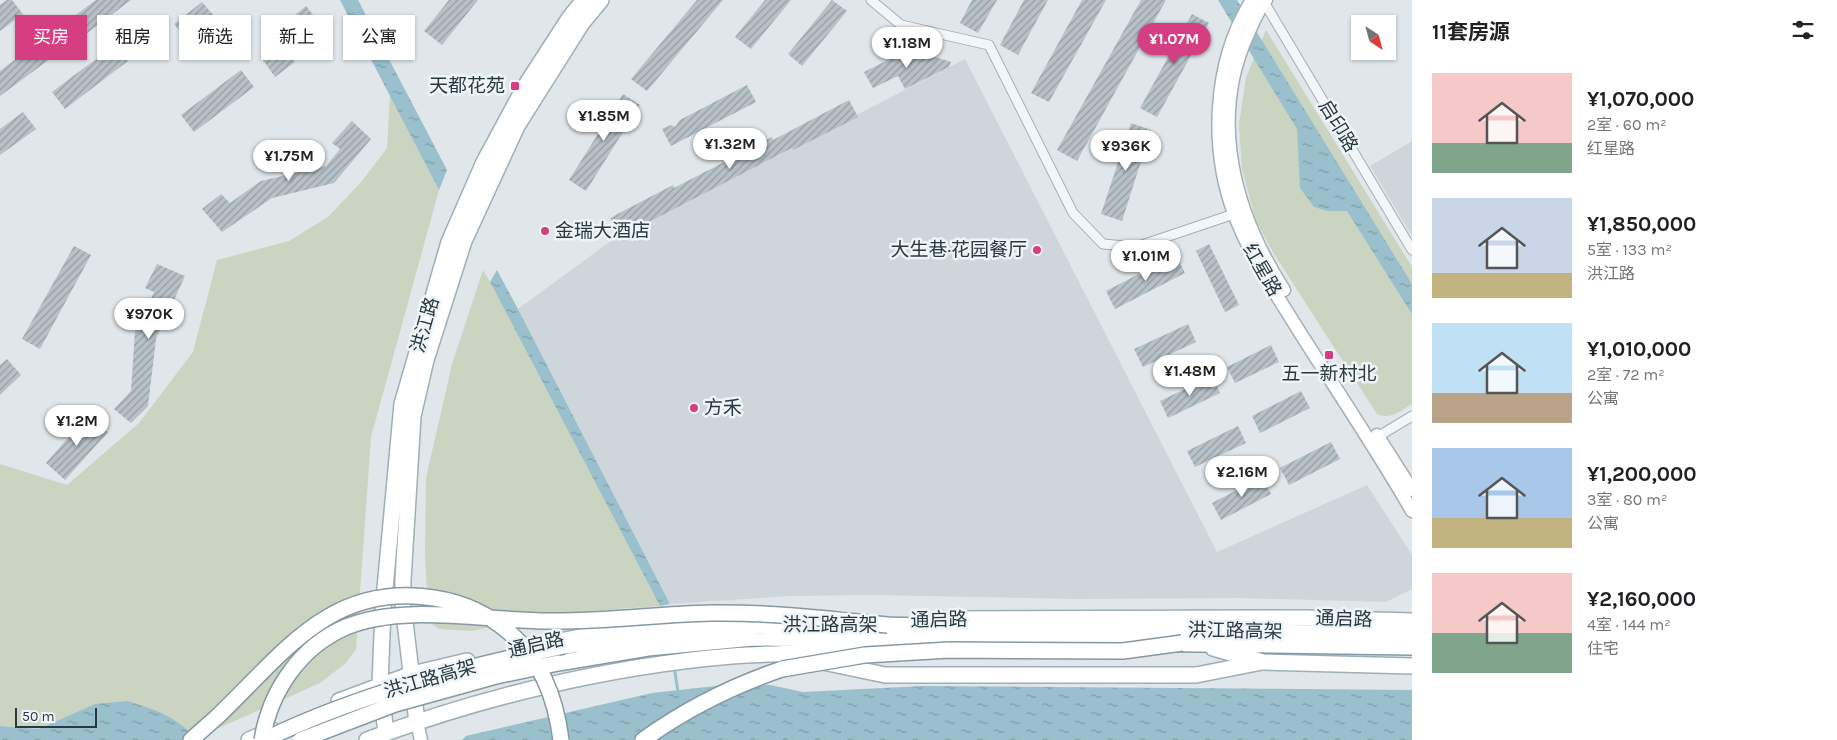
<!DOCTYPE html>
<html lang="zh">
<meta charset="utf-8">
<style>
:root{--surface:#fff;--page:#f6f6f6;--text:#202124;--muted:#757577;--accent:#d53e81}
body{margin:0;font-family:Karla,"Noto Sans SC",sans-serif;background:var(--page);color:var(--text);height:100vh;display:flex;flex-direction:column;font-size:19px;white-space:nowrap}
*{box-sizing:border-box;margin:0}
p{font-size:16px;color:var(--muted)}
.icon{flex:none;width:28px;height:28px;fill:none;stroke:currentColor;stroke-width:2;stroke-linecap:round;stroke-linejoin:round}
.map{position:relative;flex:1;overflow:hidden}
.drawer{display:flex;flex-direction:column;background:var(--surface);width:425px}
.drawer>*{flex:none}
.banner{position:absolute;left:15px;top:15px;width:475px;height:45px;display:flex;gap:10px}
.needle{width:32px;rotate:144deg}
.buttons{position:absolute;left:1351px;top:15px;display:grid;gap:10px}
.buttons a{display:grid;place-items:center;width:45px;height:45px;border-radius:0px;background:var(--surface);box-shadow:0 1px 4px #0004;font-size:25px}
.scale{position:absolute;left:15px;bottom:12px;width:82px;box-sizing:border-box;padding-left:5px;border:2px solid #283942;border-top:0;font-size:14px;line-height:18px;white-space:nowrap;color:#283942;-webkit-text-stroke:4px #eff5f7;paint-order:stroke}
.price{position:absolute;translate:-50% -42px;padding:0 11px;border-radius:18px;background:#fff;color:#222;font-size:16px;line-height:32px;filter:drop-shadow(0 1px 2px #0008)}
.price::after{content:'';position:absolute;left:50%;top:30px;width:15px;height:11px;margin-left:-8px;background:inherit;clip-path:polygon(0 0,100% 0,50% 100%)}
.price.selected{background:var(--accent);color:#fff}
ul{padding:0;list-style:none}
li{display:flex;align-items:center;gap:15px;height:125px;padding:0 20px}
li span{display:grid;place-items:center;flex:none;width:140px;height:100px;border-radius:0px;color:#555}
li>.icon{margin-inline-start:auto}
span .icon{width:60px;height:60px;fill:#fffc;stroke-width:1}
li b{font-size:21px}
h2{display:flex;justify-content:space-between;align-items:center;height:60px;padding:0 20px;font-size:21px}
.chip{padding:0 18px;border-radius:0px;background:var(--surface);box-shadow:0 1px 4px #0004;font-size:18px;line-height:45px}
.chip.selected{background:var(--accent);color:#fff}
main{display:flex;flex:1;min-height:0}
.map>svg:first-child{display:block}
.built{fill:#ced6dc}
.green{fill:#cbd4c0}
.water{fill:url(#water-ripples)}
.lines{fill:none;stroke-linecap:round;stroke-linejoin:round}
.stream{stroke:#99c0cc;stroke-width:3}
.building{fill:url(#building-hatch)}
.minor-casing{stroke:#a5afb4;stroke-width:11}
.secondary-casing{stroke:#a5afb4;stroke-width:15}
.primary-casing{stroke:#9eafb6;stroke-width:18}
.trunk-casing{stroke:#8699a1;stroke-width:18}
.minor{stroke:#f3f6f8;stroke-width:9}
.secondary{stroke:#fff;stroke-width:12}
.primary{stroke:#fff;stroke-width:15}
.trunk{stroke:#fff;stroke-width:15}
.trunk-bridge-casing{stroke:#8699a1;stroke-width:18;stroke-linecap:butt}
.trunk-bridge{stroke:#fff;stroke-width:15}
.poi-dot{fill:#d53e81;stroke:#eff5f7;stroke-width:2}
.labels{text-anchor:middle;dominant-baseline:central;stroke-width:5;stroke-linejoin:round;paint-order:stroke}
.poi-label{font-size:19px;fill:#283942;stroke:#eff5f7;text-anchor:end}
.street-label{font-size:19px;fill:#283942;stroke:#eff5f7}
</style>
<main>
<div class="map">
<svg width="1412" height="740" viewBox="0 0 1412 740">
<defs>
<pattern id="water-ripples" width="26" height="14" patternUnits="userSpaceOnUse" patternTransform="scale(1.25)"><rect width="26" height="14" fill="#99c0cc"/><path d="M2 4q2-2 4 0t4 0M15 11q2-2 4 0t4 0" fill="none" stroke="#7d9da7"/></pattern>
<pattern id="building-hatch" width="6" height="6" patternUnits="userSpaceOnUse" patternTransform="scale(1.25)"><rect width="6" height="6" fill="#b7c1c7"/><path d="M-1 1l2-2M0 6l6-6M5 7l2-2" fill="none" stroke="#959ea3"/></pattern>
</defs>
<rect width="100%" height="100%" fill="#e0e6ea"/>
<path class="built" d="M965,59L1217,552L1367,485L1412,555V589L1386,602L1240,598L1076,599L874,595L790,596L670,604L518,309L608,243Z
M1412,141V236L1370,166Z"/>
<path class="green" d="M1266,30L1412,267V404C1400,411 1391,420 1377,414L1274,254L1256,221L1242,169L1239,125L1246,77Z
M390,95L439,190L371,437L356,649L346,663L320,683L196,738L95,705L39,729L0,726V464L67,485L139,423L193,352L217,260L289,241L328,217L362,181L387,148Z
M483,270L490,282L660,606L549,614L472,631L439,629L433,625L428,618L425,553L426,478L452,364Z"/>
<path class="water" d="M340,0H358L447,170L439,190Z
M1218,0H1237L1412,284V314L1347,211H1328L1314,207L1300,188L1297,129Z
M497,270L518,309L670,604L660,606L490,282Z
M743,683L770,685L803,692L923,686L1412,690V740H462L466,736L652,693Z
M127,701C157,710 176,716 197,740H0V726L39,729L95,704Z"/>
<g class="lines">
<path class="stream" d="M674,666L678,692"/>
</g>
<path class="building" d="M7,0H12L23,14L0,31V5Z
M96,0H131L74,43L61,26Z
M449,0H478L442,45L424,31Z
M697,0H723L647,91L631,79Z
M765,0H791L751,49L735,37Z
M832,0L847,11L802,66L788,54Z
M972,0H997L978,33L960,23Z
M1024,0H1048L1018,55L1000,45Z
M1082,0H1106L1049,102L1031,93Z
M1141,0H1166L1077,161L1057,150Z
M202,2L216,18L187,41L174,24Z
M306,6L323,27L289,54L295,62L275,77L260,56L291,32L284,24Z
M1192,14L1209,23L1157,117L1140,108Z
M41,40L54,56L0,96V71Z
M116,44L128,61L65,109L52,92Z
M910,49L951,62L949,67L905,89L898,76L873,88L864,72Z
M241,70L254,87L194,132L181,115Z
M747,85L756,102L671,146L662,129L671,125L675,127L680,120Z
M623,94L640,105L586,191L569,180Z
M849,100L858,117L793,150L792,148L620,237L610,218L673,185L674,188L772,137L773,140Z
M23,112L36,129L0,155V129Z
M352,121L371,139L334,183L272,198L222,232L202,209L221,194L230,203L261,181L326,166L340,149L332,143Z
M1131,123L1151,130L1122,221L1101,214Z
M1209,244L1239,305L1225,312L1196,251Z
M74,246L91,255L40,349L22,339Z
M1176,255L1185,273L1115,309L1106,291Z
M157,264L185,276L156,339L148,406L131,423L114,409L131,391L135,331L154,292L145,288Z
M1188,324L1196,342L1143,367L1134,349Z
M1271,345L1279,362L1235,383L1227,367Z
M7,359L21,375L0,395V365Z
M1212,376L1220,393L1168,418L1160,401Z
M1301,391L1310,408L1260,433L1252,416Z
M88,415L108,432L65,480L46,463Z
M1238,426L1246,443L1195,467L1187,451Z
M1331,442L1340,459L1289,485L1280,468Z
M1262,477L1271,494L1221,520L1212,503Z"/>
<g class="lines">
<defs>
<path id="minor" d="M871,0L901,25L989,45L1073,213L1103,244L1136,247L1234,214
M1264,2L1412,250
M1374,439L1412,416"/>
<path id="secondary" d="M1252,0C1213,62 1209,148 1235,216C1251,257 1276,294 1299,331C1337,391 1377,450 1412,511
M1266,0C1258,10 1253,22 1248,34C1208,120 1235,214 1284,290
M1377,435L1412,490
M417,722L421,740"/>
<path id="primary" d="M941,619L1305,618L1412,621
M538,645L638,626L706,622
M1213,648L1263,662L1412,666
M823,662L885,675H1196L1262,662
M339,701L412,674L467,661
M417,722L403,605V580L413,416L426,360L464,241L517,126L582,23L601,0
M386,733L380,684L383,610L402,404L449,242L484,162L524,88L570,17L584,0
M249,740L272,730
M367,740C481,697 610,666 732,656C774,653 817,653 860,651"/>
<path id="trunk" d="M876,625L1412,635
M564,646L715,627L826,625
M558,663L648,648L753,638L1412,647
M191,740L218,716
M643,740C686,709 732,686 782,669"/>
</defs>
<use href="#minor" class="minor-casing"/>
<use href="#secondary" class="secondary-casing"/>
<use href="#primary" class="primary-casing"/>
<use href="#trunk" class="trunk-casing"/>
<use href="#minor" class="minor"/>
<use href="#secondary" class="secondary"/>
<use href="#primary" class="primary"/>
<use href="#trunk" class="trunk"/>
<defs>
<path id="trunk-bridge" d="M782,669L865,655L949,650L1123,651L1182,643
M218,716C252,684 288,640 328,617C384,584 461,590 510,633C541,660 556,700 561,740
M262,740C270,691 300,647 346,627C404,603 486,621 549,621C603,622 657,614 711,613C770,612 829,619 888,625
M264,740C359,694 461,668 564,646
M301,740L395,704L496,676L558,663"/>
</defs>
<use href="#trunk-bridge" class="trunk-bridge-casing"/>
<use href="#trunk-bridge" class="trunk-bridge"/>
</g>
<g class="poi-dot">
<rect x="510" y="81" width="10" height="10" rx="2.5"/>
<circle cx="545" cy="231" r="5"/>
<circle cx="1037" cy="250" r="5"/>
<rect x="1324" y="350" width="10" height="10" rx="2.5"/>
<circle cx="694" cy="408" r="5"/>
</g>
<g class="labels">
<g class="poi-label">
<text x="505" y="86">天都花苑</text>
<text x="555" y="231" text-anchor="start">金瑞大酒店</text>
<text x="1027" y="250">大生巷·花园餐厅</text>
<text x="1329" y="374" text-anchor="middle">五一新村北</text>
<text x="704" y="408" text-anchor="start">方禾</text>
</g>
<g class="street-label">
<text transform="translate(1338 126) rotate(59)">启印路</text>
<text transform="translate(1262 270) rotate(60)">红星路</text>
<text transform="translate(425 325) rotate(-74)">洪江路</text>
<text transform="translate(1344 619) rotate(2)">通启路</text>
<text transform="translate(939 620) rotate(-1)">通启路</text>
<text x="830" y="625">洪江路高架</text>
<text transform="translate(1235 631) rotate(1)">洪江路高架</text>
<text transform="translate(536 645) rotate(-13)">通启路</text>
<text transform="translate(430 679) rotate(-16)">洪江路高架</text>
</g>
</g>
</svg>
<div class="buttons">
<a><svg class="needle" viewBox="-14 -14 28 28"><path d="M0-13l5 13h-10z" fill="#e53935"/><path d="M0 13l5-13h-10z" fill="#757577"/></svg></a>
</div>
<div class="scale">50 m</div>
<b class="price selected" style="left:1174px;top:65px">¥1.07M</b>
<b class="price" style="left:907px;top:69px">¥1.18M</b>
<b class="price" style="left:604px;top:142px">¥1.85M</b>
<b class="price" style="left:730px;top:170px">¥1.32M</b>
<b class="price" style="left:1126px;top:172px">¥936K</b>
<b class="price" style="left:289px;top:182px">¥1.75M</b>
<b class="price" style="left:1146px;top:282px">¥1.01M</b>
<b class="price" style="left:149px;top:340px">¥970K</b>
<b class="price" style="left:1190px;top:397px">¥1.48M</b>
<b class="price" style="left:77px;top:447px">¥1.2M</b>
<b class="price" style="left:1242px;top:498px">¥2.16M</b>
<div class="banner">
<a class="chip selected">买房</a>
<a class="chip">租房</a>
<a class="chip">筛选</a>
<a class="chip">新上</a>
<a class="chip">公寓</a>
</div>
</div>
<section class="drawer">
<h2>11套房源<svg class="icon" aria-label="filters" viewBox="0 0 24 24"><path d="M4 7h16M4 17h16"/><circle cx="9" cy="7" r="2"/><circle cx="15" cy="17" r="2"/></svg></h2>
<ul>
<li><span style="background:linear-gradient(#f6c9c9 70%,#7fa58c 0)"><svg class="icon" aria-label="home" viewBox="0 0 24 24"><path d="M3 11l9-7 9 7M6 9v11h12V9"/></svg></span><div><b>¥1,070,000</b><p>2室 · 60 m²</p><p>红星路</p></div></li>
<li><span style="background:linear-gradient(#c9d6e8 75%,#c2b280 0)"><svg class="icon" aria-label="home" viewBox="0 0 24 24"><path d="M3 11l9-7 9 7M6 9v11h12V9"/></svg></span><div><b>¥1,850,000</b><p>5室 · 133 m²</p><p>洪江路</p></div></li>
<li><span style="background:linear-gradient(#bfe0f5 70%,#b9a48a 0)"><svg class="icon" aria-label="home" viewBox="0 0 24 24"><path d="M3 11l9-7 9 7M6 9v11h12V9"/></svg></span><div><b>¥1,010,000</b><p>2室 · 72 m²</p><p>公寓</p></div></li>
<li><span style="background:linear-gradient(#a9c7e8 70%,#c2b280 0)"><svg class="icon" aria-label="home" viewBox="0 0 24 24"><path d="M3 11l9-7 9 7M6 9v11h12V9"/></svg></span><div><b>¥1,200,000</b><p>3室 · 80 m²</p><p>公寓</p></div></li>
<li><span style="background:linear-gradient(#f6c9c9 60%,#7fa58c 0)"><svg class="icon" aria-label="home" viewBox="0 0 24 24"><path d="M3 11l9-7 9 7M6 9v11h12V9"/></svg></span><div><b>¥2,160,000</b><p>4室 · 144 m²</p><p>住宅</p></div></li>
</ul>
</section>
</main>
